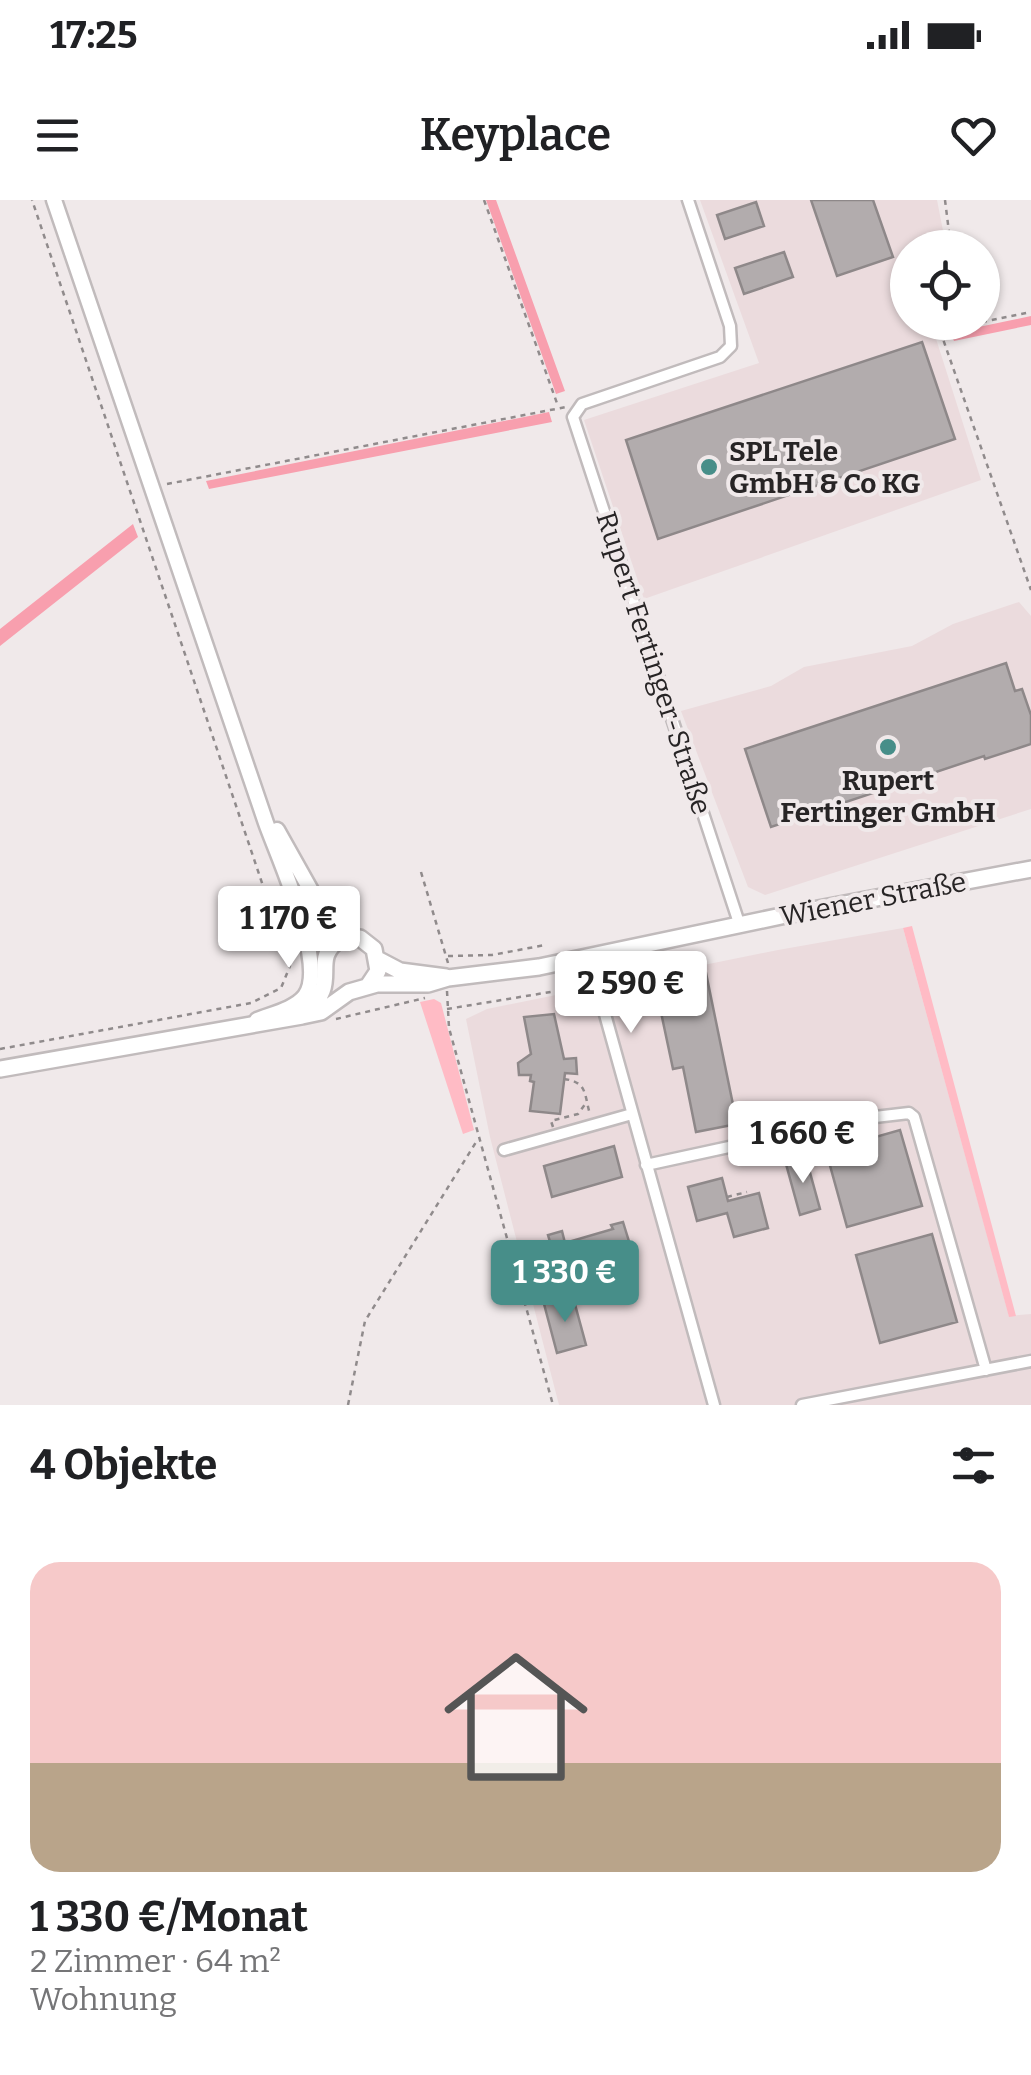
<!DOCTYPE html>
<html lang="de">
<meta charset="utf-8">
<style>
:root{--surface:#fff;--page:#f2f2f2;--text:#202124;--muted:#757577;--accent:#478e89}
body{margin:0;font-family:Bitter,serif;background:var(--page);color:var(--text);height:100vh;display:flex;flex-direction:column;font-size:38px;white-space:nowrap}
*{box-sizing:border-box;margin:0}
p{font-size:32px;color:var(--muted)}
.icon{flex:none;width:55px;height:55px;fill:none;stroke:currentColor;stroke-width:2;stroke-linecap:round;stroke-linejoin:round}
.map{position:relative;height:1205px;overflow:hidden}
.drawer{display:flex;flex-direction:column;background:var(--surface);flex:1}
.drawer>*{flex:none}
.tools{position:absolute;left:890px;top:30px;display:grid;gap:20px}
.tools a{display:grid;place-items:center;width:110px;height:110px;border-radius:50%;background:var(--surface);box-shadow:0 2px 8px #0004;font-size:50px}
.price{position:absolute;translate:-50% -85px;padding:0 22px;border-radius:10px;background:#fff;color:#222;font-size:32px;line-height:65px;filter:drop-shadow(0 2px 5px #0008)}
.price::after{content:'';position:absolute;left:50%;top:60px;width:30px;height:22px;margin-left:-15px;background:inherit;clip-path:polygon(0 0,100% 0,50% 100%)}
.price.selected{background:var(--accent);color:#fff}
ul{padding:0;list-style:none}
li{display:grid;align-content:center;gap:20px;height:530px;padding:0 30px}
li span{display:grid;place-items:center;height:310px;border-radius:30px;color:#555}
li>.icon{margin-inline-start:auto}
span .icon{width:180px;height:180px;fill:#fffc;stroke-width:1}
li b{font-size:42px}
h2{display:flex;justify-content:space-between;align-items:center;height:120px;padding:0 30px;font-size:42px}
.status{display:flex;justify-content:space-between;align-items:center;height:70px;padding:0 50px;background:var(--surface);direction:ltr}
.status svg{height:28px;fill:currentColor}
header{display:flex;justify-content:space-between;align-items:center;height:130px;padding:0 30px;background:var(--surface);font-size:45px;font-weight:600}
.map>svg:first-child{display:block}
.built{fill:#ebdbdd}
.green{fill:#ffbbc5}
.forest{fill:#f89fae}
.building{fill:#b2acad;stroke:#8e8889;stroke-width:2.5}
.lines{fill:none;stroke-linecap:round;stroke-linejoin:round}
.minor-casing{stroke:#c1bbbc;stroke-width:15}
.secondary-casing{stroke:#c1bbbc;stroke-width:19}
.primary-casing{stroke:#c1bbbc;stroke-width:20}
.path{stroke:#908b8c;stroke-width:2.5;stroke-dasharray:5 5;stroke-linecap:butt}
.minor{stroke:#fff;stroke-width:10}
.secondary{stroke:#fff;stroke-width:14}
.primary{stroke:#fff;stroke-width:15}
.poi-dot{fill:#478e89;stroke:#f0e9ea;stroke-width:4}
.labels{text-anchor:middle;dominant-baseline:central;stroke-width:8;stroke-linejoin:round;paint-order:stroke}
.poi-label{font-size:28px;font-weight:bold;fill:#272425;stroke:#f0e9ea;text-anchor:start}
.street-label{font-size:28px;fill:#272425;stroke:#f0e9ea}
</style>
<div class="status"><b>17:25</b><svg viewBox="0 0 49 12"><path d="M0 12V9h3v3zM5 12V6h3v6zM10 12V3h3v9zM15 12V0h3v12zM26 1h20v11H26zM47 4h2v5h-2z"/></svg></div>
<header><svg class="icon" aria-label="menu" viewBox="0 0 24 24"><path d="M4 6h16M4 12h16M4 18h16"/></svg>Keyplace<svg class="icon" aria-label="heart" viewBox="0 0 24 24"><path d="M12 20l-8-8c-3-5 5-10 8-4 3-6 11-1 8 4z"/></svg></header>
<div class="map">
<svg width="1031" height="1205" viewBox="0 0 1031 1205">
<rect width="100%" height="100%" fill="#f0e9ea"/>
<path class="built" d="M700,0H937L946,46L908,48V122L931,123L981,280L644,399L584,220L759,163Z
M1019,402L1031,416V609L765,695L748,687L681,511L771,486L804,467L912,446L953,424Z
M903,728L1009,1116L1031,1114V1205H559L490,937L466,819L487,809L778,750Z"/>
<path class="green" d="M912,726L1016,1116L1009,1117L903,728Z
M434,799L441,803L474,930L463,934L420,802Z"/>
<path class="forest" d="M486,0H496L565,191L556,194Z
M1031,116V125L954,141L950,133Z
M549,212L552,222L209,289L206,281Z
M133,324L138,337L0,446V429Z"/>
<path class="building" d="M811,0H873L893,57L837,76Z
M756,2L764,26L725,39L717,15Z
M784,52L793,77L744,94L735,68Z
M922,142L955,239L658,339L626,240Z
M1006,463L1015,491L1022,489L1031,515V544L985,559L984,556L771,627L745,549Z
M706,773L737,924L696,932L683,867L673,869L655,784Z
M554,814L564,859L576,858L577,874L565,873L560,914L530,911L534,882L530,881L531,875H519L518,863L531,854L524,817Z
M900,930L922,1006L847,1027L826,951Z
M614,946L622,977L552,997L544,966Z
M806,958L820,1009L800,1015L786,964Z
M722,978L728,1001L759,993L768,1028L734,1037L727,1013L697,1021L688,987Z
M623,1022L631,1048L611,1054L613,1062L560,1075L548,1035L562,1031L565,1043L613,1029L611,1025Z
M932,1034L957,1122L880,1143L856,1055Z
M573,1097L586,1145L557,1153L544,1104Z"/>
<g class="lines">
<defs>
<path id="minor" d="M688,0L730,126L731,146L720,157L582,204L573,217L740,726
M589,757L714,1205
M504,950L632,914
M646,965L858,919L909,913L914,917L986,1170
M802,1205L1031,1161"/>
<path id="secondary" d="M54,0L266,623C278,657 328,765 305,796C295,809 272,814 257,820
M277,630L323,712L348,737
M299,697L325,738L328,749"/>
<path id="primary" d="M379,760L400,771L446,777
M305,813C343,782 308,761 340,739L360,738L374,749L378,771L368,786
M0,869L302,816L321,812L349,792L377,784H428L448,778L539,767L786,715L1031,669"/>
</defs>
<use href="#minor" class="minor-casing"/>
<use href="#secondary" class="secondary-casing"/>
<use href="#primary" class="primary-casing"/>
<path class="path" d="M484,0L558,206
M945,0L951,48
M937,122L1031,390
M982,122L1031,112
M939,129L981,123
M167,284L566,207
M421,672L448,763
M448,756L492,755L545,745
M605,783L618,770L661,761L677,752
M447,791L449,828L553,1205
M447,809L587,786
M336,819L425,798
M0,849L251,803L281,788L290,766L32,0
M564,879C588,882 584,895 590,914
M553,927L551,921L578,914L586,903
M727,997L747,992
M348,1205L365,1121L478,939"/>
<use href="#minor" class="minor"/>
<use href="#secondary" class="secondary"/>
<use href="#primary" class="primary"/>
</g>
<g class="poi-dot">
<circle cx="709" cy="267" r="10"/>
<circle cx="888" cy="547" r="10"/>
</g>
<g class="labels">
<g class="poi-label">
<text x="729" y="251">SPL Tele<tspan x="729" dy="32">GmbH &amp; Co KG</tspan></text>
<text x="888" y="580" text-anchor="middle">Rupert<tspan x="888" dy="32">Fertinger GmbH</tspan></text>
</g>
<g class="street-label">
<text transform="translate(654 463) rotate(72)">Rupert Fertinger-Straße</text>
<text transform="translate(873 699) rotate(-11)">Wiener Straße</text>
</g>
</g>
</svg>
<div class="tools">
<a><svg class="icon" aria-label="locate" viewBox="0 0 24 24"><circle cx="12" cy="12" r="6"/><path d="M12 2v4M12 18v4M2 12h4M18 12h4"/></svg></a>
</div>
<b class="price" style="left:289px;top:771px">1 170 €</b>
<b class="price" style="left:631px;top:836px">2 590 €</b>
<b class="price" style="left:803px;top:986px">1 660 €</b>
<b class="price selected" style="left:565px;top:1125px">1 330 €</b>
</div>
<section class="drawer">
<h2>4 Objekte<svg class="icon" aria-label="filters" viewBox="0 0 24 24"><path d="M4 7h16M4 17h16"/><circle cx="9" cy="7" r="2"/><circle cx="15" cy="17" r="2"/></svg></h2>
<ul>
<li><span style="background:linear-gradient(#f6c9c9 65%,#b9a48a 0)"><svg class="icon" aria-label="home" viewBox="0 0 24 24"><path d="M3 11l9-7 9 7M6 9v11h12V9"/></svg></span><div><b>1 330 €/Monat</b><p>2 Zimmer · 64 m²</p><p>Wohnung</p></div></li>
</ul>
</section>
